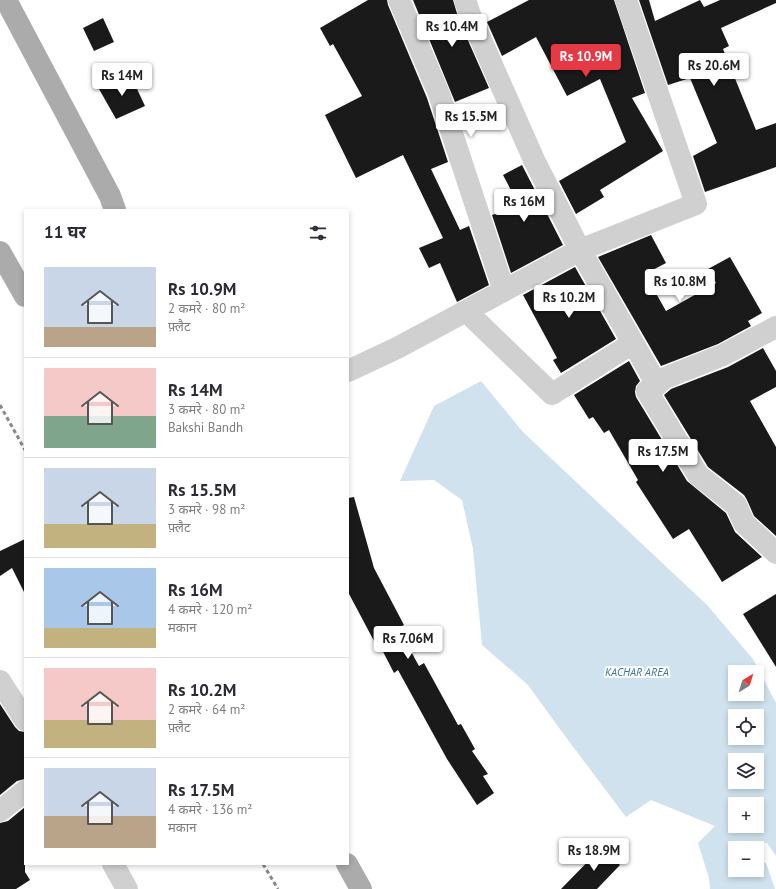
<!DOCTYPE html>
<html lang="hi">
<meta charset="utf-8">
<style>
:root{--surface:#fff;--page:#f2f2f3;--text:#2b2b33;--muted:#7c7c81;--line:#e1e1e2;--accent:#e63946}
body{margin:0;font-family:"PT Sans","Noto Sans Devanagari",sans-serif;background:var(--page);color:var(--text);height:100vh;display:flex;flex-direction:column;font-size:15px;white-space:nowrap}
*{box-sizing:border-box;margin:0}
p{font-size:13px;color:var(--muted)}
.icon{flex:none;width:22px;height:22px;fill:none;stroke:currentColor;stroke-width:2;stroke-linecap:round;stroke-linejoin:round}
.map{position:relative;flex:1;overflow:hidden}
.side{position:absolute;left:24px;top:209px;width:325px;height:656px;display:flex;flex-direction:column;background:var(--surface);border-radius:0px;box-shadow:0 2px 6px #0003}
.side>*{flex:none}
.needle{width:26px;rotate:38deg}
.tools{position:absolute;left:728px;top:665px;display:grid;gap:8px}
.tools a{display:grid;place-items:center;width:36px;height:36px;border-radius:0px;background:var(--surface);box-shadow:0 2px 6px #0003;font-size:20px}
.price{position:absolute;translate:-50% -34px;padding:0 9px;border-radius:4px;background:#fff;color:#222;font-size:13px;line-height:26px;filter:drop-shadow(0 1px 2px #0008)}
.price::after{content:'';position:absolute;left:50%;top:24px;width:12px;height:9px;margin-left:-6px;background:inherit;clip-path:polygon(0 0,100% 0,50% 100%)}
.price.active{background:var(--accent);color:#fff}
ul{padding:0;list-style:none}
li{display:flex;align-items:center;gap:12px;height:100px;padding:0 20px}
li+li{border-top:1px solid var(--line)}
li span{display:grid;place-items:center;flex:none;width:112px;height:80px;border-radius:0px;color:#555}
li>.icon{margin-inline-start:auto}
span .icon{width:48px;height:48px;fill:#fffc;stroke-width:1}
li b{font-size:17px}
h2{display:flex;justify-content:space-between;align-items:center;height:48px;padding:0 20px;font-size:17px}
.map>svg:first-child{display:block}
.water{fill:#cfe2ee;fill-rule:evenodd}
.building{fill:#1a1a1a}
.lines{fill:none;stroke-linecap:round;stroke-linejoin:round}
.minor{stroke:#d0d0d0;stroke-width:22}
.major{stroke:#ababab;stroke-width:22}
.rail{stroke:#888;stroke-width:3;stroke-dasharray:4 3;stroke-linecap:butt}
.labels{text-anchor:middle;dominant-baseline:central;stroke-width:4;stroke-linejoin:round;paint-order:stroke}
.water-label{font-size:11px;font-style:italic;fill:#3f7597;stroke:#fff}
</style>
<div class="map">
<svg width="776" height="889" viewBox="0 0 776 889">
<rect width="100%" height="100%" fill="#fff"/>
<path class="water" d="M481,381L523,432L707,605L753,659L776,703V856L767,843L741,844L743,848H735V870H757V860L766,863L775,889H710L709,878L698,843L715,826L651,800L626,817L565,736L528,685L482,645L473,549L462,500L434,480L400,481L434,406ZM735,672H757V694H735ZM735,716H757V738H735ZM735,760H757V782H735ZM735,804H757V826H735Z"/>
<path class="building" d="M368,0H387L388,5L427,98L448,162L431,169L460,230L469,226L489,285L457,302L440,263L429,268L419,248L443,238L403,155L356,178L325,115L362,96L333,44L330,46L320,28Z
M413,0H453L459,20L489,88L455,102Z
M529,0H614L645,93L632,98L663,151L600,190L604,197L576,214L559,181L626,142L600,79L567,96L536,37L502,56L487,22Z
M639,0H649L655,21L700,0L704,7L720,0H776V3L721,28L729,46L723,49L756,130L776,123V167L705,192L693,156L717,143L690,78L668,85Z
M103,18L114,42L94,51L83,28Z
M130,74L145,106L116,119L99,89Z
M522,165L563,245L511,273L492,215L498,213L494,206L514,196L503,175Z
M651,235L666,263L645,274L666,311L716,283L708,269L730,257L762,313L748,321L751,326L718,344L661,366L598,257Z
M575,267L616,339L561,373L553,360L557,358L523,295Z
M763,348L776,371V387L750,401L776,447V536L754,516L747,500L744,495L708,467L664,395L671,389L728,367Z
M629,361L640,381L636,386L635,392L636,397L687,481L726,513L735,532L762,557L722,582L689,529L673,539L636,482L638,480L609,430L604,433L593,417L589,419L574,395Z
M354,497L374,568L404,625L398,628L419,666L424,663L458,725L461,724L475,749L472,751L488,774L483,776L494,793L477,805L447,759L398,670L394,673L377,640L374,641L348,592V498Z
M25,539V594L12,568L0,576V551Z
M776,594V667L743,614Z
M0,704L15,727L19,731L25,732V779L17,781L0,795Z
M25,807V872L30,880L16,889H0V823L8,821Z
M602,847L620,865L597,889H561Z"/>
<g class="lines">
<path class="minor" d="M399,0L439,94L504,291
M626,0L696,204L580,250L657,385
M466,311L552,394L633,343
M776,327L723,355L665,378L647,391L698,475L736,505L744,523L776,553
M348,371L397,348L580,250L534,160L470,15L465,0
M0,681L25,720
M0,811L25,791
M113,864L127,889"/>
<path class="major" d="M6,0L110,196L115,210
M0,252L25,296
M347,864L361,889"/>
<path class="rail" d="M0,405L25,450
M263,864L278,889"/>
</g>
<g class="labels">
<g class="water-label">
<text x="637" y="672">KACHAR AREA</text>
</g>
</g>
</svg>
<div class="tools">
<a><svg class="needle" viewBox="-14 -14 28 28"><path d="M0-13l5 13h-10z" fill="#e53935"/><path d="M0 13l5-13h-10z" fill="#7c7c81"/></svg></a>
<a><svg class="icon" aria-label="locate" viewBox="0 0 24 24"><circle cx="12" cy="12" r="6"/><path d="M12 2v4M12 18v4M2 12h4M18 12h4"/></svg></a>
<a><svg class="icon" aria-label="layers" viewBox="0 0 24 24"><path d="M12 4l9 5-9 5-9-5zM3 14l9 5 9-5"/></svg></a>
<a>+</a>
<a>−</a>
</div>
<b class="price" style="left:452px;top:48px">Rs 10.4M</b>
<b class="price active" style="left:586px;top:78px">Rs 10.9M</b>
<b class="price" style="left:714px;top:87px">Rs 20.6M</b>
<b class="price" style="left:122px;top:97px">Rs 14M</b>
<b class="price" style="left:471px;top:138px">Rs 15.5M</b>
<b class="price" style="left:524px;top:223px">Rs 16M</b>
<b class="price" style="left:680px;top:303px">Rs 10.8M</b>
<b class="price" style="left:569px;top:319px">Rs 10.2M</b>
<b class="price" style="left:663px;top:473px">Rs 17.5M</b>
<b class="price" style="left:408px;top:660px">Rs 7.06M</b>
<b class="price" style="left:594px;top:872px">Rs 18.9M</b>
<section class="side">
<h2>11 घर<svg class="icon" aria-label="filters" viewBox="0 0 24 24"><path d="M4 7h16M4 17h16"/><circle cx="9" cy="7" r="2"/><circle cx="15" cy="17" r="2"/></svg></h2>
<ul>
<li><span style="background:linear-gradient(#c9d6e8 75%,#b9a48a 0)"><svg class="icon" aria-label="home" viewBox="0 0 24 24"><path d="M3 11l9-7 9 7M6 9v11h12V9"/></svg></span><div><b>Rs 10.9M</b><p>2 कमरे · 80 m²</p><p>फ़्लैट</p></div></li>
<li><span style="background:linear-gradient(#f6c9c9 60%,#7fa58c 0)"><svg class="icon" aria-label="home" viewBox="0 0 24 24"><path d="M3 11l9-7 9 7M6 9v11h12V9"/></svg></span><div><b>Rs 14M</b><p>3 कमरे · 80 m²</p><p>Bakshi Bandh</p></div></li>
<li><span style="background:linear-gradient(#c9d6e8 70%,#c2b280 0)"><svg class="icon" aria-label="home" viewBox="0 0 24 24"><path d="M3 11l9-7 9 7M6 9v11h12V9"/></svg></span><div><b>Rs 15.5M</b><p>3 कमरे · 98 m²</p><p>फ़्लैट</p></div></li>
<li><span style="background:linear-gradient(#a9c7e8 75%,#c2b280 0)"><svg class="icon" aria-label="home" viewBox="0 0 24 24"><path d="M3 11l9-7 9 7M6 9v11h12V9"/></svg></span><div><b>Rs 16M</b><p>4 कमरे · 120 m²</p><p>मकान</p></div></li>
<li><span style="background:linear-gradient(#f6c9c9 65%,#c2b280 0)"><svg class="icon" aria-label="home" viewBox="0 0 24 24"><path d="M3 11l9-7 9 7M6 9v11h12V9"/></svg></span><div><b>Rs 10.2M</b><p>2 कमरे · 64 m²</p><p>फ़्लैट</p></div></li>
<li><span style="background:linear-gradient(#c9d6e8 60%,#b9a48a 0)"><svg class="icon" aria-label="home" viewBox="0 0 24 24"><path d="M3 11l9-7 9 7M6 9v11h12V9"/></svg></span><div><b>Rs 17.5M</b><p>4 कमरे · 136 m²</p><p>मकान</p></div></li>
</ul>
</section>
</div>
